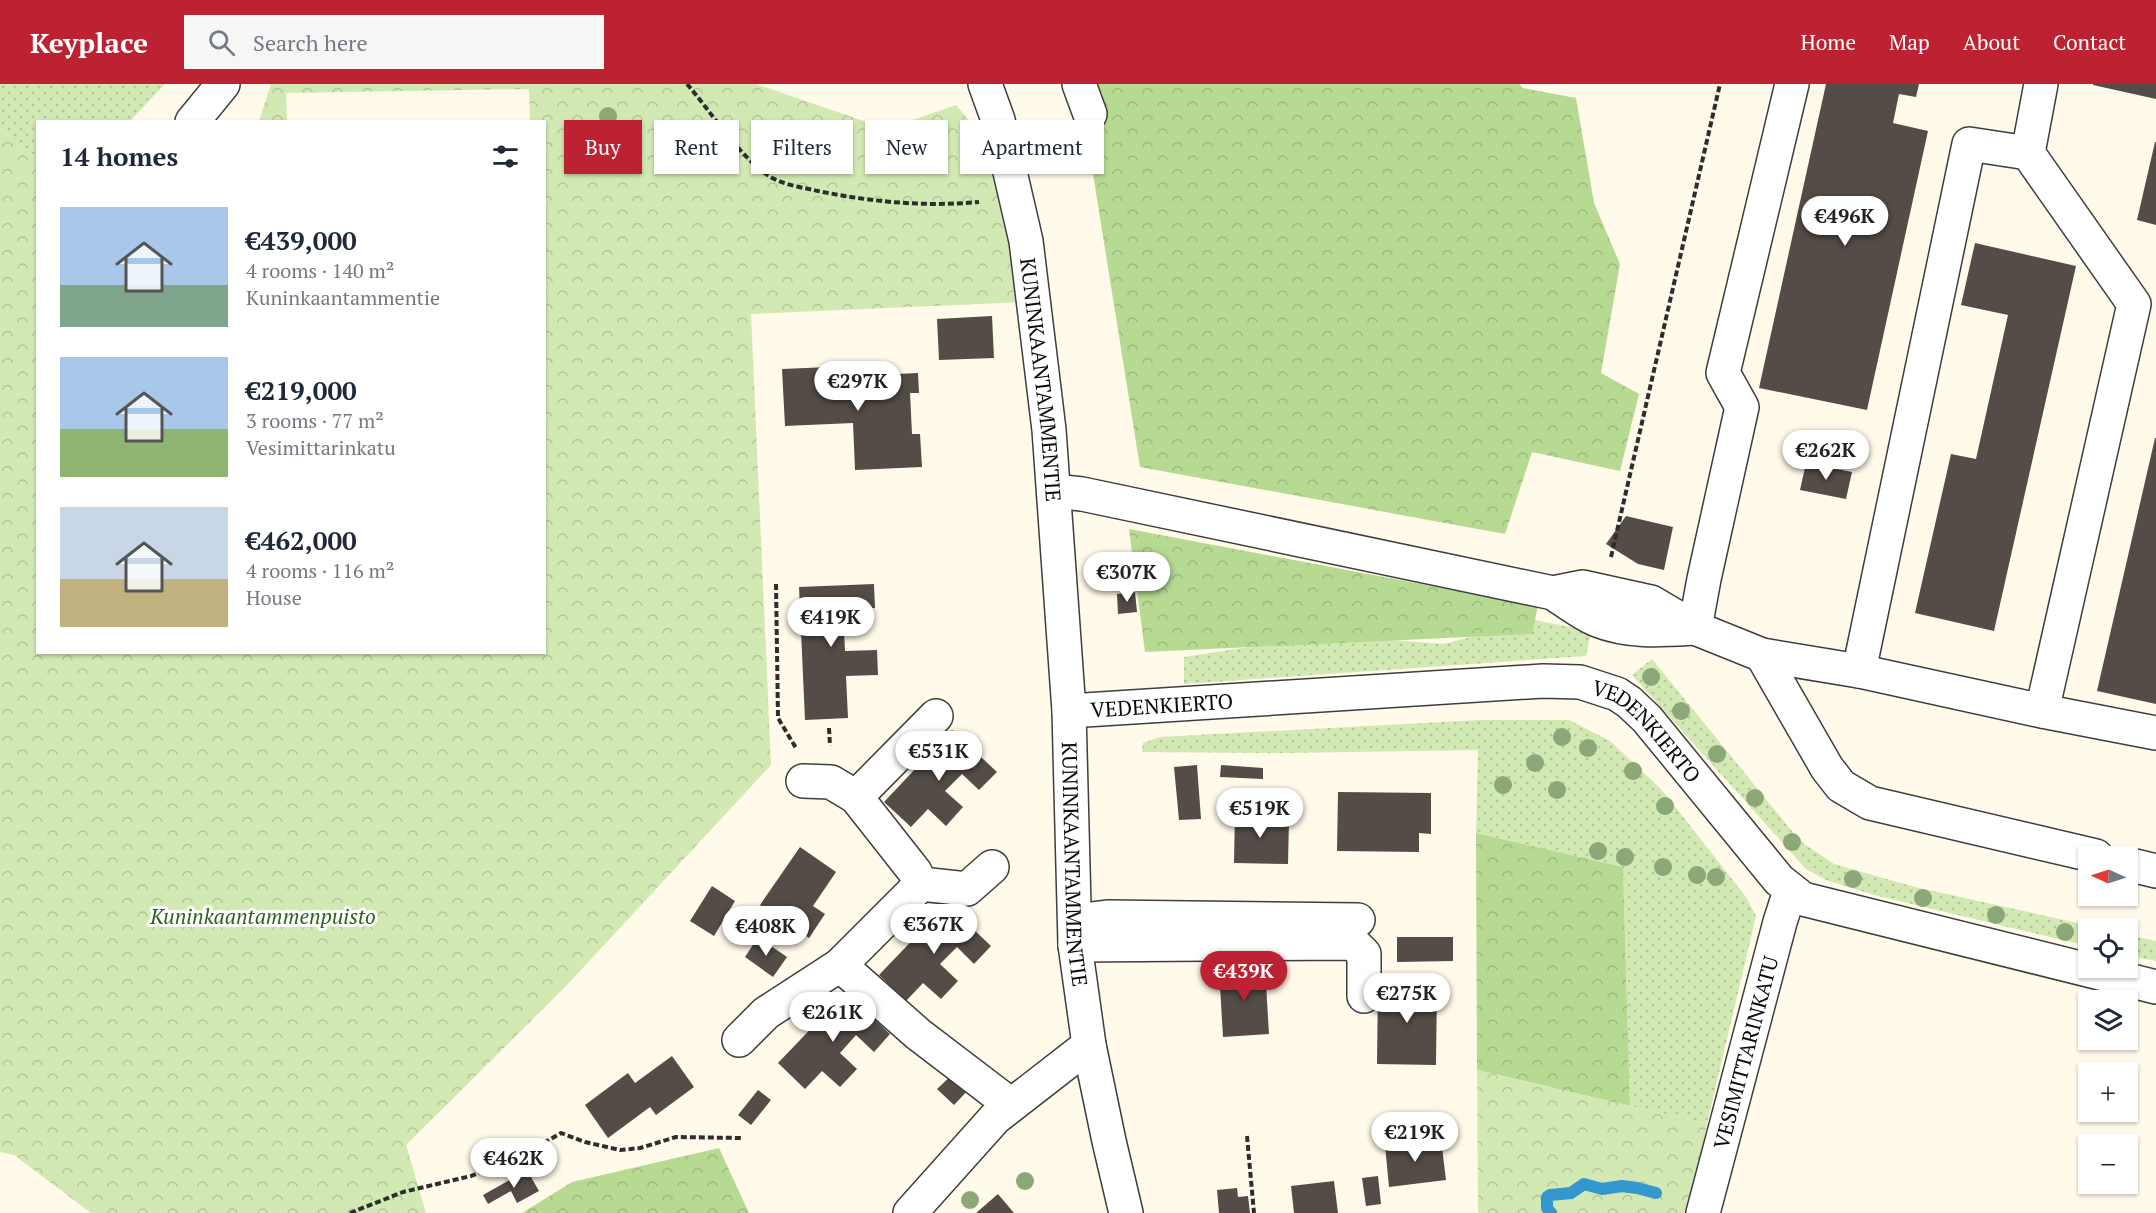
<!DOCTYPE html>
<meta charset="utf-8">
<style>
:root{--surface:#fff;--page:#f6f6f7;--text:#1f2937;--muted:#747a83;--accent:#bc2231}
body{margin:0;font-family:"PT Serif",serif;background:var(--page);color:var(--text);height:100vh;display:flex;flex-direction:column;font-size:22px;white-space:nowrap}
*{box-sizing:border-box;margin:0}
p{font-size:20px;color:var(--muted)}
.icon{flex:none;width:33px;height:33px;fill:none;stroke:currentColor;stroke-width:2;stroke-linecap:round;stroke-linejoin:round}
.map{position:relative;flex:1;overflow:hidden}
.side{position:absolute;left:36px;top:36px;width:510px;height:534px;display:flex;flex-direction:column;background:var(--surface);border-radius:0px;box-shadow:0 2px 4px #0004}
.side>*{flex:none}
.top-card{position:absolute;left:564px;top:36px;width:570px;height:54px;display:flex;gap:12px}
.needle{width:39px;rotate:273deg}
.tools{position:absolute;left:2078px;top:762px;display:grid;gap:12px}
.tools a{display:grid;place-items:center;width:60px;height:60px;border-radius:0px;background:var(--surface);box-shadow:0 2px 4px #0004;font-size:30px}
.price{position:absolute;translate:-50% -51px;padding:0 14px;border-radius:21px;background:#fff;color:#222;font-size:20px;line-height:39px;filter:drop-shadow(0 2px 3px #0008)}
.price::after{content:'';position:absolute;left:50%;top:36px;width:18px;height:14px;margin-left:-9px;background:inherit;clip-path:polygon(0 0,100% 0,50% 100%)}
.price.on{background:var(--accent);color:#fff}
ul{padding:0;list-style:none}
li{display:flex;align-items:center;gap:18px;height:150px;padding:0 24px}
li span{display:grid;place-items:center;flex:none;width:168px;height:120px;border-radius:0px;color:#555}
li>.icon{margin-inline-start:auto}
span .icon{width:72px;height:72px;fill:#fffc;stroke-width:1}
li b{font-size:26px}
h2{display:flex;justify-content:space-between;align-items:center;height:72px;padding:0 24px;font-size:26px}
.tag{padding:0 21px;border-radius:0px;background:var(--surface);box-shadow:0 2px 4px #0004;font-size:21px;line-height:54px}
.tag.on{background:var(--accent);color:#fff}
header{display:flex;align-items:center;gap:36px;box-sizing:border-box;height:84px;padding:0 30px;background:var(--accent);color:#fff}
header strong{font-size:28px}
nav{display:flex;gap:33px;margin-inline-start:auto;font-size:21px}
.search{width:420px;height:54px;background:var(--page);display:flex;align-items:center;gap:15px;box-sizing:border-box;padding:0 21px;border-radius:0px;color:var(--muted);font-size:22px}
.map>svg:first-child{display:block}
.grass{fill:url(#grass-dots)}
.forest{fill:url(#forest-crowns)}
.park{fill:url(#park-crowns)}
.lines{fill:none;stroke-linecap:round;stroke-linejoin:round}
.stream{stroke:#3498cf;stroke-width:12}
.building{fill:#544c47}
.minor-casing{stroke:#3e3e3e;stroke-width:36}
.path{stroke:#2d2d2d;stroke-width:4;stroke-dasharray:6 3;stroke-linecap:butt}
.minor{stroke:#fff;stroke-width:33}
.tree{fill:#8ca778}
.labels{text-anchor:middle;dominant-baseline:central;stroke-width:6;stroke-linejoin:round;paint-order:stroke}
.street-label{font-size:21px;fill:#0b0b0b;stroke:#fff}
.park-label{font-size:21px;font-style:italic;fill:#2e631b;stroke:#fff}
</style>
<header>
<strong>Keyplace</strong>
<div class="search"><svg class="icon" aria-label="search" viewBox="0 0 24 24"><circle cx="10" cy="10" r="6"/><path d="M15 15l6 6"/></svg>Search here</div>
<nav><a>Home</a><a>Map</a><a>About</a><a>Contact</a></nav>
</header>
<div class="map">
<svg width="2156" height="1129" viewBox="0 0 2156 1129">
<defs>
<pattern id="grass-dots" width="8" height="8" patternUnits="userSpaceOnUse" patternTransform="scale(1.5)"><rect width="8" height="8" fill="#d2e9b3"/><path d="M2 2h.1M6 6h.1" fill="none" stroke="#b3c699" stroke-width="1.8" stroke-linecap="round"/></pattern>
<pattern id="forest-crowns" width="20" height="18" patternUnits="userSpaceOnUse" patternTransform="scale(1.5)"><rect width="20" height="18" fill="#b6da92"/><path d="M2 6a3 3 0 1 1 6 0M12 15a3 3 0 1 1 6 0" fill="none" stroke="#9bba7d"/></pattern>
<pattern id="park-crowns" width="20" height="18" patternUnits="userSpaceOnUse" patternTransform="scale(1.5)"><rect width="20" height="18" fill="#d2e9b3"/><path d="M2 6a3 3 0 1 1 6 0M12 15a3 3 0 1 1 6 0" fill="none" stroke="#b3c699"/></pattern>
</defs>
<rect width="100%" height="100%" fill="#fffae9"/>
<path class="grass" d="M0,0H165L130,37L38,38L37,74L0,46Z
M1509,531L1591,547L1586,572L1184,600V573L1327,551L1443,560L1487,549Z
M1652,575L1800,757L1834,780L1915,803L2100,844H2088V862L1874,811L1826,796L1806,785L1632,591Z
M1480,636H1569L1610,657L1662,706L1746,813L1756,832L1707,1040L1630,1022L1623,783L1476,749L1478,666L1283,669L1142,668L1143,659L1160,653Z
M2127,851L2156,857V877L2127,871Z"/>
<path class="forest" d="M1068,0H1519L1523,4L1576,14L1594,119L1620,180L1601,289L1639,310L1620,387L1532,368L1505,450L1140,383L1093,90Z
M1129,445L1538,522L1532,550L1145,568Z
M1476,749L1623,783L1630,1022L1477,986Z
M719,1064L749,1129H522L572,1098Z"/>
<path class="park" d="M271,0H756L887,45L956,21L975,44L991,77L1021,203L1022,218L751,230L771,681L566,902L406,1061L426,1129H91L14,1071L0,1068V46L37,74L38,568H544V38L530,37L529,5L286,9L287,37H259Z
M1477,986L1707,1040L1689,1129H1478Z"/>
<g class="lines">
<path class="stream" d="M1551,1129L1547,1124V1113L1550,1111L1571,1109L1584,1100L1602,1105L1622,1102L1637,1104L1656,1109"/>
</g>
<path class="building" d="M1826,0H1919L1916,13L1899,10L1893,39L1928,47L1867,326L1759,304Z
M2093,0H2156V15L2093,1Z
M2155,58H2156V141L2137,136Z
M1975,159L2076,182L1994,547L1915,529L1951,370L1976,375L2008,231L1961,221Z
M992,232L994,274L939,276L937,235Z
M853,282L854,292L918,289L919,309H910L912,350H920L922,383L855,386L853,339L785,342L782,285Z
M2155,354H2156V620L2097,607Z
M1806,379L1852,388L1846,415L1800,406Z
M1626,432L1673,443L1664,486L1638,480L1606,460Z
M874,500L875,524L843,526L845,567L877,566L878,591L846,592L848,634L805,636L799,503Z
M1135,508L1137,528L1118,530L1117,510Z
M952,646L997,688L979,706L962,690L945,707L963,723L946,742L928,725L911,743L884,718Z
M1197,681L1201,735L1179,736L1174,683Z
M1221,681L1263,684V695L1220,693Z
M1338,708L1431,709V750L1419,749V768L1337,767Z
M1235,725L1251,726V734L1289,735L1288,780L1234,779Z
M800,763L836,788L813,822L825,830L809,854L760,821Z
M712,802L735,817L714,852L690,837Z
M947,820L991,862L974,880L957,863L940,880L958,897L941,915L923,899L906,917L879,891Z
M758,853L787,873L773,893L745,873Z
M1397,853H1453V877L1397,878Z
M1265,883L1269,950L1223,953L1219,885Z
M1378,899L1437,900L1436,981L1377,980Z
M846,908L890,950L874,968L856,951L840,969L857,985L840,1003L822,987L805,1005L778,979Z
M672,972L694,1003L656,1031L650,1023L608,1054L585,1021L628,989L635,999Z
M953,990L969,1005L954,1021L937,1005Z
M758,1006L771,1016L751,1041L738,1031Z
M1441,1055L1446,1096L1389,1103L1385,1061Z
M527,1086L539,1107L517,1119L511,1107L488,1120L483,1111Z
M1378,1092L1381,1120L1366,1122L1362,1094Z
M1334,1097L1338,1129H1294L1291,1102Z
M1237,1104L1238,1113L1248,1112L1250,1129H1219L1217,1106Z
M998,1110L1014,1129H976Z"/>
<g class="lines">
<defs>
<g id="minor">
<path id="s1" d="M985,0L998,36L1026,157L1049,346L1069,627L1075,861L1089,961L1109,1057L1126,1129"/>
<path d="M1079,0L1090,30"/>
<path d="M192,38L223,0"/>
<path d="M2028,69L2134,220L2042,627"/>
<path d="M1054,407L1082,410L1553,509C1567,518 1582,530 1597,536C1629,549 1663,546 1695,544"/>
<path d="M1553,509L1583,503L1651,518L1695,544L1762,571L1859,587L2042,627L2156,649"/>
<path d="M1695,544L1704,495L1742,323L1723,289L1792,0"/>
<path d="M1762,571L1827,684L1841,702L1870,719L2096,772"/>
<path d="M1859,587L1969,60L2028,69L2041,0"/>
<path id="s2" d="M1069,627L1543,597L1580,598L1617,610L1629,618L1647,635L1779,796L1803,815L2156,903"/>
<path d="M803,697L831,698L856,713L915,788L921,800L840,881L918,950L1011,1021"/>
<path d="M856,713L936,632"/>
<path d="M2127,780L2156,787"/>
<path d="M921,800L967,805L992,783"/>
<path d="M1075,837L1107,833L1358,836"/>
<path d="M1075,861L1353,859L1364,870V912"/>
<path d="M739,956L766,929L840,881"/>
<path d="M910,1129L995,1034L1089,961"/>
<path id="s3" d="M1703,1129L1780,838L1790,807"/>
</g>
</defs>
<use href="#minor" class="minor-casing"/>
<path class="path" d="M687,0C712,29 735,67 766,90C781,101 801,103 818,107C872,118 925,123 979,118
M1611,473L1720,0
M776,500L778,634L796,664
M829,644L830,662
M1247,1052L1254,1129
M350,1129L403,1108L471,1092L519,1073L561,1049L585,1058L620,1066L640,1064L676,1053L741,1054"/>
<use href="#minor" class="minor"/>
</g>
<g class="tree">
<circle cx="608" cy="32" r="9"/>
<circle cx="1651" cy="593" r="9"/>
<circle cx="1681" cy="627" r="9"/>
<circle cx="1562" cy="653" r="9"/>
<circle cx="1588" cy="664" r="9"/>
<circle cx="1717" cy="670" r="9"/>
<circle cx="1535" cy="679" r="9"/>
<circle cx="1633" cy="687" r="9"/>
<circle cx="1503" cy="701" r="9"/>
<circle cx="1557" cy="706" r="9"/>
<circle cx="1755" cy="714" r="9"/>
<circle cx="1665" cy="722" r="9"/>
<circle cx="1792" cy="758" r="9"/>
<circle cx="1598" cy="767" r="9"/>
<circle cx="1625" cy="773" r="9"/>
<circle cx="1663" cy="783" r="9"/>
<circle cx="1697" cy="791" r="9"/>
<circle cx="1716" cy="793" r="9"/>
<circle cx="1853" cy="795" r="9"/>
<circle cx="1923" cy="814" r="9"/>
<circle cx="1996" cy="831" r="9"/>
<circle cx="2065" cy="848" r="9"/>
<circle cx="1025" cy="1097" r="9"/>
<circle cx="970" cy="1116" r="9"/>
</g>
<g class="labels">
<g class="street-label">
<text stroke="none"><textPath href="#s1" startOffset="302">KUNINKAANTAMMENTIE</textPath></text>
<text stroke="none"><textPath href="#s2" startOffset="93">VEDENKIERTO</textPath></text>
<text stroke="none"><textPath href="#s2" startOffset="597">VEDENKIERTO</textPath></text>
<text stroke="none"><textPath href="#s1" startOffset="788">KUNINKAANTAMMENTIE</textPath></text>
<text stroke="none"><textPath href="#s3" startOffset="166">VESIMITTARINKATU</textPath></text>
</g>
<g class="park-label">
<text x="263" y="832">Kuninkaantammenpuisto</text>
</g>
</g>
</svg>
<div class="tools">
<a><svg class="needle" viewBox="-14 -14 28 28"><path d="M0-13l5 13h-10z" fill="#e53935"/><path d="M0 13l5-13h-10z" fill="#747a83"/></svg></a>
<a><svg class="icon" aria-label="locate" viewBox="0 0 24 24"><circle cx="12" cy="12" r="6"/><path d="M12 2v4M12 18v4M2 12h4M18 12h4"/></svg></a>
<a><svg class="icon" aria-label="layers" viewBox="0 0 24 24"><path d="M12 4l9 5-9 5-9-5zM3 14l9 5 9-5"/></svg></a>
<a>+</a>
<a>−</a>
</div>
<b class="price" style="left:1845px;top:163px">€496K</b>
<b class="price" style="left:858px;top:328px">€297K</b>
<b class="price" style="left:1826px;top:397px">€262K</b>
<b class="price" style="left:1127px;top:519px">€307K</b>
<b class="price" style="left:831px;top:564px">€419K</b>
<b class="price" style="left:939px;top:698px">€531K</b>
<b class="price" style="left:1260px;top:755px">€519K</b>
<b class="price" style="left:934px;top:871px">€367K</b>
<b class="price" style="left:766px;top:873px">€408K</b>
<b class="price on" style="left:1244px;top:918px">€439K</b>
<b class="price" style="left:1407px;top:940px">€275K</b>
<b class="price" style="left:833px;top:959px">€261K</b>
<b class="price" style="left:1415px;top:1079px">€219K</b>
<b class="price" style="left:514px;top:1105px">€462K</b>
<div class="top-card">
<a class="tag on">Buy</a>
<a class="tag">Rent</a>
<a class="tag">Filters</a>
<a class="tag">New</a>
<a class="tag">Apartment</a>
</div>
<section class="side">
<h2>14 homes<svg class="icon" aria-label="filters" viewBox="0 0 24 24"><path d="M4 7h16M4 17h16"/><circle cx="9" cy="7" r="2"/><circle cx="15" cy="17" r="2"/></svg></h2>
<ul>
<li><span style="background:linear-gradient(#a9c7e8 65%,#7fa58c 0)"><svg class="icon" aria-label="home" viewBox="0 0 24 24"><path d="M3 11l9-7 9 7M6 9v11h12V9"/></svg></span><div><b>€439,000</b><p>4 rooms · 140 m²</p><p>Kuninkaantammentie</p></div></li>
<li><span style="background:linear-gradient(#a9c7e8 60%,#8fb573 0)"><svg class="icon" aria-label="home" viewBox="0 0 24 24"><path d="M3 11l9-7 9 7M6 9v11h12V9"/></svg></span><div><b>€219,000</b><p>3 rooms · 77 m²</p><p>Vesimittarinkatu</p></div></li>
<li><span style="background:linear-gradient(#c9d6e8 60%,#c2b280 0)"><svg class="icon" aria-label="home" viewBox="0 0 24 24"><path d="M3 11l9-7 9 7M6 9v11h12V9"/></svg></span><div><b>€462,000</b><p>4 rooms · 116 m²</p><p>House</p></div></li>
</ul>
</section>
</div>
